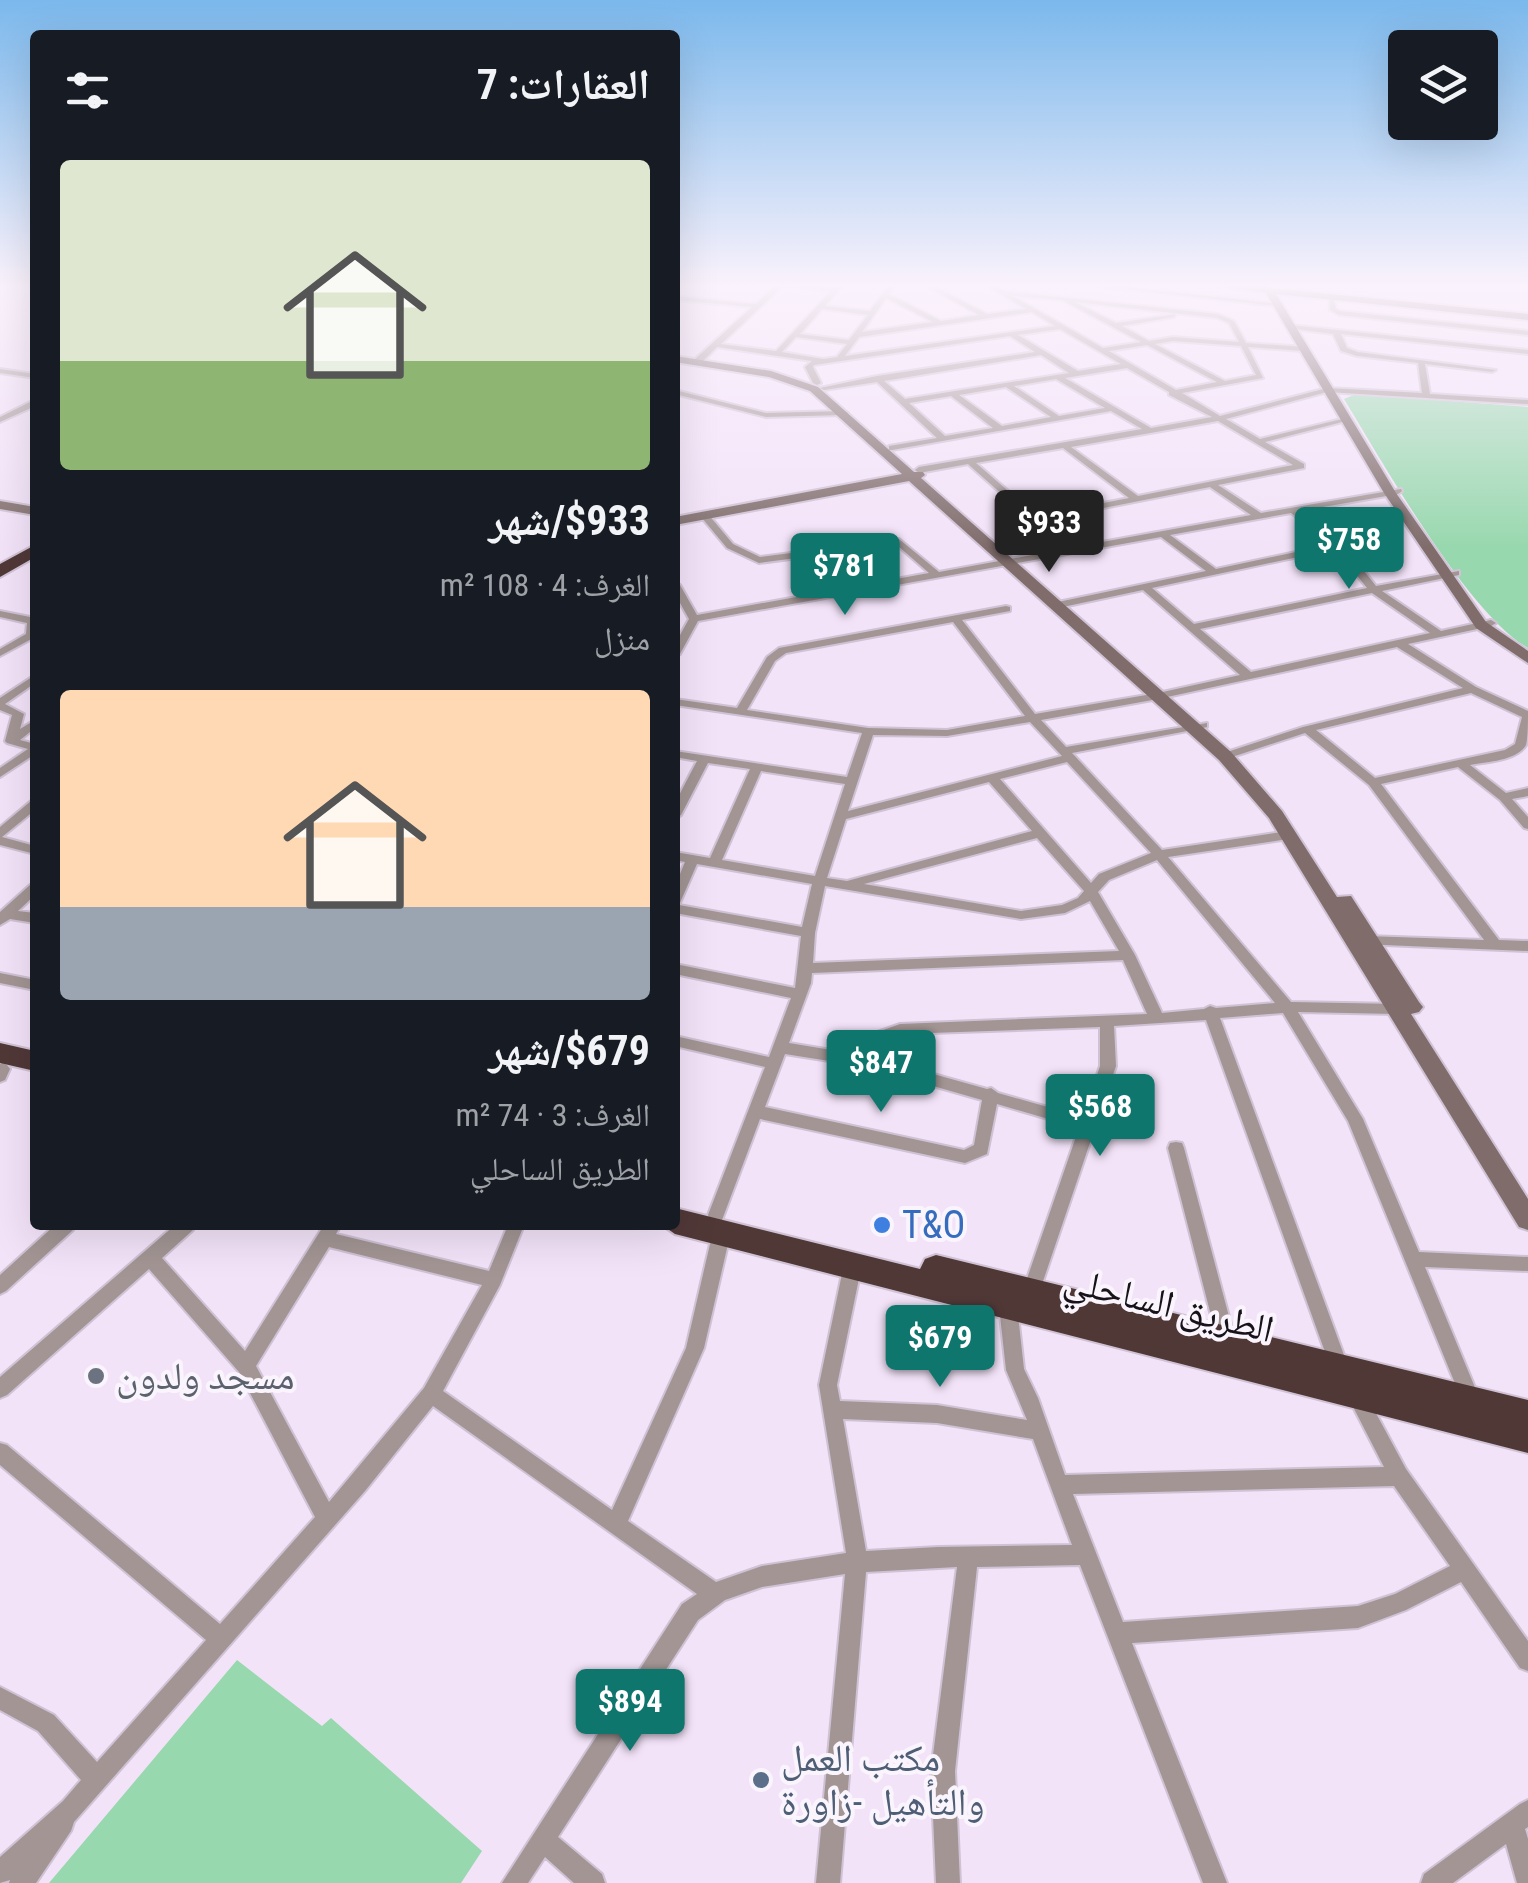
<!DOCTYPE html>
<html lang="ar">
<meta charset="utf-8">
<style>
:root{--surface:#171b24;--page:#20242c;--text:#f1f3f6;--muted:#9ea1a6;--accent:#0f766e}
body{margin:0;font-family:"Roboto Condensed","Noto Naskh Arabic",sans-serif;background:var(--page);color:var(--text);direction:rtl;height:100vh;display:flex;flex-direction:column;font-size:38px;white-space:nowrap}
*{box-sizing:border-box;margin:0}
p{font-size:32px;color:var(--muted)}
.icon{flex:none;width:55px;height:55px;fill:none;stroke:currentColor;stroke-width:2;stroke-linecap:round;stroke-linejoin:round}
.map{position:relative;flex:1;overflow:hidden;direction:ltr}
.panel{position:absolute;left:30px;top:30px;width:650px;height:1200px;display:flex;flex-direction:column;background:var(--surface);border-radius:10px;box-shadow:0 10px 40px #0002;direction:rtl}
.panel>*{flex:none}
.fabs{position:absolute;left:1388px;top:30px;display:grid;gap:20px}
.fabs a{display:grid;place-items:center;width:110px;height:110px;border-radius:10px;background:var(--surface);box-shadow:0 10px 40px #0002;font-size:50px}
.price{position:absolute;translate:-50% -85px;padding:0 22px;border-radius:10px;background:var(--accent);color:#fff;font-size:32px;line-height:65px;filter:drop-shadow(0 2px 5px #0008)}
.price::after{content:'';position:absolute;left:50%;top:60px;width:30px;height:22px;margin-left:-15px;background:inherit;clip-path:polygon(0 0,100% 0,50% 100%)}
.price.selected{background:#222;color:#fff}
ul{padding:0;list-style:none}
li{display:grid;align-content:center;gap:20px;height:530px;padding:0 30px}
li span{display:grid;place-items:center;height:310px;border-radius:10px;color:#555}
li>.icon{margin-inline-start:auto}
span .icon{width:180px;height:180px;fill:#fffc;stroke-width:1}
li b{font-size:42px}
h2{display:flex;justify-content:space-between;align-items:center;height:120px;padding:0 30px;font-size:42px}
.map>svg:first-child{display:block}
.green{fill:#98d8ae}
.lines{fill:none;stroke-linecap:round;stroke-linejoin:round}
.street-casing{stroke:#d0c2d5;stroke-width:4}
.secondary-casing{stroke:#d0c2d5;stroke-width:4}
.highway-casing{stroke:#d0c2d5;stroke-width:4}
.street{fill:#a29594;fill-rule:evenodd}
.secondary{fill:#7f6c6b;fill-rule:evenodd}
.highway{fill:#503837;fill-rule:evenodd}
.shop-dot{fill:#3f7fe0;stroke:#faf4fd;stroke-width:4}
.worship-dot{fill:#6b7280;stroke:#faf4fd;stroke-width:4}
.service-dot{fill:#5c6f8a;stroke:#faf4fd;stroke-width:4}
.labels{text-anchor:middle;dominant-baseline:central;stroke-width:8;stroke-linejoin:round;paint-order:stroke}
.near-shop-label{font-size:38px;fill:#366cbe;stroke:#faf4fd;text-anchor:start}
.near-street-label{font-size:38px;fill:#18121a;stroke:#faf4fd}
.near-worship-label{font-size:38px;fill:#5b616d;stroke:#faf4fd;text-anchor:start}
.near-service-label{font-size:38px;fill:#4e5e75;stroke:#faf4fd;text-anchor:start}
</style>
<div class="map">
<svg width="1528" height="1883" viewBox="0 0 1528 1883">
<rect width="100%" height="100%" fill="#f3e3f9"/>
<path class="green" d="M1356,394L1528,407V648C1468,614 1383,463 1344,399Z
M237,1660L322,1726L331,1718L482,1851L461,1883H49Z"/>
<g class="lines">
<defs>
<path id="street" d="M777,284L834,288L837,284H844L825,306L870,311L890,284H896L889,294L941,321L979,315L922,284H930L987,314L1026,309L984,284H992L1005,291L1218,314L1234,321L1246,343L1306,347L1303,351L1248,347L1263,378L1182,393L1220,416L1327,388L1422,393L1418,363L1357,356L1341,351L1333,334L1288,328L1290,325L1528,350V354L1341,334L1347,348L1358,352L1496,370L1492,372L1425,364L1430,394L1528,400V404L1327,392L1226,419L1260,439L1346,418L1350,420L1265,442L1304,464V468L1218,485L1261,513L1401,489L1402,491L1398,494L1300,511L1336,536L1376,586L1459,571V575L1382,591L1441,631L1491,620L1496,623L1491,626L1408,644L1476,687L1528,711C1528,721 1528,737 1526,745C1517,761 1485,762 1470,765L1506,793L1528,788V796L1512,799L1528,817V829L1524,828L1500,800L1458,767L1381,784L1499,940L1528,941V951L1361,944L1359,941L1361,938L1366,936L1484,940L1369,785L1305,733L1229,758H1221L1219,756L1221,754L1303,727L1463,688L1397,647L1158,699L1041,720L1066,747L1207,723V727L1203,728L1072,753L1162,850L1288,831L1294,835L1288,839L1168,857L1291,1002L1397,1004L1402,1005L1404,1009L1402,1013L1397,1014L1298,1012L1363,1119L1419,1252L1528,1257V1271L1425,1267L1481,1402L1479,1408L1472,1411L1465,1408L1348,1121L1283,1013L1220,1018L1348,1366L1346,1372L1339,1375L1332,1372L1330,1366L1206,1020L1114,1026L1116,1066L1037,1299L1031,1301L1025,1299L1022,1293L1079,1128L997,1104L987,1154L965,1163L760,1119L722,1220L716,1222L710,1220L708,1215L765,1067L675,1046V1036L769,1057L791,998L675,974V964L795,988L801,936L675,913V886L685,862L675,860V852L710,858L750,769L708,763L681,815L675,819V803L697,761L675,757V751L847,777L862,733L675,705V699L737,708L767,657L779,648L1006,606L1010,607V611L962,620L1035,714L1158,693L1240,675L1143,590L1058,608L1053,605L1058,602L1206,571L1161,537L698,621L680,654L675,657V644L689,619L675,594V582L680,585L697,615L929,573L897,545L759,563L727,548L702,518V514H708L733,544L760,557L899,539L939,572L1070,548L1032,521L968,464L919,473L915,470L919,467L1142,429L1111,411L892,450H889V446L937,438L877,382L824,390L820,388L877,376L1035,352L1010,336L814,365L813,367L821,383L817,385L813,383L805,367L812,361L717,347L700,364H694V360L752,307L675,300V296L756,304ZM783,286L831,291L776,351L721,344ZM1013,296L1062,300L1141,342L1103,348ZM886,298L933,322L862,332ZM1075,302L1217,318L1229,323L1239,342L1173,337L1149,341L1122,326L1174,317L1176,314L1116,323ZM822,309L868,315L849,340L800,334ZM1032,312L1055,326L845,356L859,337ZM1060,329L1121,364L1078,371L1018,335ZM796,337L847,344L837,357L823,359L782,352ZM1173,341L1241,346L1256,375L1225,381L1155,344ZM1147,345L1217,382L1176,390L1109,351ZM1041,355L1069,373L905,399L884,381ZM1127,368L1169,392V395L1212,417L1151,428L1065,378ZM1056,379L1105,408L1059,416L1014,386ZM1006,387L1051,417L1002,426L959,395ZM951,396L993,428L945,436L909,403ZM1218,421L1293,465L1138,496L1071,447ZM1063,448L1129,498L1037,516L976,463ZM1210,487L1251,515L1080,546L1043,520ZM1291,513L1333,544L1216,569L1170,535ZM1336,549L1367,588L1194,624L1152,588ZM1372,593L1430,633L1251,672L1200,629ZM953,622L1025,716L947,730L868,728L747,710L775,661L786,653ZM1471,693L1522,717L1515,744L1505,750L1375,778L1316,730ZM1030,722L1062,756L848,811L873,735L947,736ZM1067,762L1151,853L1099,874L1091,883L1000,779ZM761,771L845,784L815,876L722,860ZM989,782L1032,831L847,881L827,878L846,819ZM1037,838L1084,891L1078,898L1062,905L1021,911L864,884ZM1157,860L1275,1003L1216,1008L1210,1006L1204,1009L1162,1013L1135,955L1098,892L1109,880ZM697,864L812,884L802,927L679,905ZM825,886L1021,919L1065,913L1090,901L1119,951L813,963L815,933ZM1123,960L1147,1014L900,1024L872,1034L862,1055L789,1043L811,983L812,973ZM1100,1027V1066L1083,1117L998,1093L991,1088L987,1089L876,1058L883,1042L901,1034ZM785,1054L867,1067L982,1100L974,1145L964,1150L765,1107Z
M1076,284H1101L1280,304L1277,306Z
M1329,296H1333L1336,309L1340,311L1528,331V335L1339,315L1330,310Z
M0,369L35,374V378L0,373Z
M675,390L766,413L844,411L848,413L844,415L766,417L675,394Z
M32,401H35V406L0,422V417Z
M0,611L35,618V637L0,656V649L26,634L27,623L0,617Z
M35,675V683L5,704L24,714L20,729L35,720V728L20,740L35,744V754L0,777V768L28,749L7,743L5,741L12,715L0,710V698Z
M35,800V810L2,837L35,846V854L0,845V827L31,801Z
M35,884V895L18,911L35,913V923L10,919L0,925V912L30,885Z
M0,973L35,980V990L0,983Z
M2,1063L7,1065L10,1069L5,1080L0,1082V1064Z
M1176,1142L1182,1143L1184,1148L1235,1339L1232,1345L1226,1347L1220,1345L1217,1339L1168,1148L1170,1143Z
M722,1224L728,1226L731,1231L704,1348L628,1521L716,1582L762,1566L846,1553L819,1385L844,1264L847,1259L853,1257L859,1259L862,1264L837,1385L840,1401L937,1405L1027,1420L1006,1370L999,1306L1002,1300L1008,1298L1014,1300L1017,1306L1024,1369L1038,1398L1065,1475L1384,1467L1348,1397L1350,1391L1357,1388L1364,1391L1406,1469L1528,1641V1671L1520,1668L1461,1582L1406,1610L1358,1628L1132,1643L1227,1883H1203L1080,1565L977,1567L955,1771L960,1883H936L931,1771L957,1567L866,1572L840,1883H816L845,1574L762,1587L725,1600L698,1620L558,1837L602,1874L605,1883H574L545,1857L528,1883H502L682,1604L697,1594L433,1406L365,1491L74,1822L71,1831L36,1883H9L10,1880L0,1883V1857L63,1801L81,1780L38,1731L0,1710V1687L54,1715L97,1762L206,1640L0,1465V1443L7,1445L220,1624L315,1517L239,1372L149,1269L7,1395L0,1398V1377L175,1225H195L193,1230L162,1258L245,1351L324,1225H341L336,1234L489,1271L508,1225H524L500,1285L443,1391L612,1510L686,1348L713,1231L716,1226ZM329,1247L482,1285L424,1388L329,1502L256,1366ZM843,1419L937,1423L1033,1439L1072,1545L938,1547L866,1551ZM1394,1486L1450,1566L1395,1594L1358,1606L1123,1622L1073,1494Z
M55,1225H75L73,1230L6,1291L0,1294V1275Z
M1528,1800V1827L1525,1829L1528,1839V1883H1517L1506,1844L1453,1883H1421L1424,1874L1520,1804Z"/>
<path id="secondary" d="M1205,284H1267L1272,288L1528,314V320L1276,294L1396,493L1486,622L1528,651V663L1476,628L1384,493L1266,293Z
M675,356L771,371L818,387L914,472H923L925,475L921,478L1231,752L1282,811L1337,897L1351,896L1419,1002L1423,1007L1419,1012L1411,1014L1528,1199V1230L1519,1227L1269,818L1219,760L909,481L675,525V517L902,474L810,391L769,377L675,362Z
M0,501L35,507V515L0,509Z"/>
<path id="highway" d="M35,545V557L0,577V564Z
M0,1043L35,1051V1071L0,1063Z
M675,1208L920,1269L925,1259L936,1255L1528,1400V1453L675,1234L662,1225H675Z"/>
</defs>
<use href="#street" class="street-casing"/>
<use href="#secondary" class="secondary-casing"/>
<use href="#highway" class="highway-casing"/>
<use href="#street" class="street"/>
<use href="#secondary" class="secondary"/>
<use href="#highway" class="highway"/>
</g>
<linearGradient id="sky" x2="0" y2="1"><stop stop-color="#7bb8ec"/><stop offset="0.52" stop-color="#faf2fc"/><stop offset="1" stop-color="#faf2fc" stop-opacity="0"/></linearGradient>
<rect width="1528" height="548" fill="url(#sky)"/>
<circle class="shop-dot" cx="882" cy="1225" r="10"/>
<circle class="worship-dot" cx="96" cy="1376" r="10"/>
<circle class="service-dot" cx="761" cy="1780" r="10"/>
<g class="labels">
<g class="near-shop-label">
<text x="902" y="1225">T&amp;O</text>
</g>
<g class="near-street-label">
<text transform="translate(1169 1304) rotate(14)">الطريق الساحلي</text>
</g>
<g class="near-worship-label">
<text x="116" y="1376">مسجد ولدون</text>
</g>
<g class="near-service-label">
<text x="781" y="1758">مكتب العمل<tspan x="781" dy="44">والتأهيل -زاورة</tspan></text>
</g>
</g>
</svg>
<div class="fabs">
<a><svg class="icon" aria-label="layers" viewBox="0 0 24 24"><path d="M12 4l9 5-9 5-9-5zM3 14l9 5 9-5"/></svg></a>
</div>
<b class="price selected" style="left:1049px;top:575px">$933</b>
<b class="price" style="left:1349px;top:592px">$758</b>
<b class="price" style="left:845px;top:618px">$781</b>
<b class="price" style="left:881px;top:1115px">$847</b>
<b class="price" style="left:1100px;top:1159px">$568</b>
<b class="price" style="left:940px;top:1390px">$679</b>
<b class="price" style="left:630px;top:1754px">$894</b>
<section class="panel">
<h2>العقارات: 7<svg class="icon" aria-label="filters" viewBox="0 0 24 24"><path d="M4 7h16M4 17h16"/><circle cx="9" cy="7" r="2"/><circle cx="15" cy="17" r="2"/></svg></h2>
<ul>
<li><span style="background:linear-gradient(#dfe7d0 65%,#8fb573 0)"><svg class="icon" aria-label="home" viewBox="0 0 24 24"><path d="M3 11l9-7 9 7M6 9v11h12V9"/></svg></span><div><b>$933/شهر</b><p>الغرف: 4 · 108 m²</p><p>منزل</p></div></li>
<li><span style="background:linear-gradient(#ffd9b3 70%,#9aa5b1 0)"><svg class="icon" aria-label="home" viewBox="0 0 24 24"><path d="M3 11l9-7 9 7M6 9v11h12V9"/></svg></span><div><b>$679/شهر</b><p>الغرف: 3 · 74 m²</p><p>الطريق الساحلي</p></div></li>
</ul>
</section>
</div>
